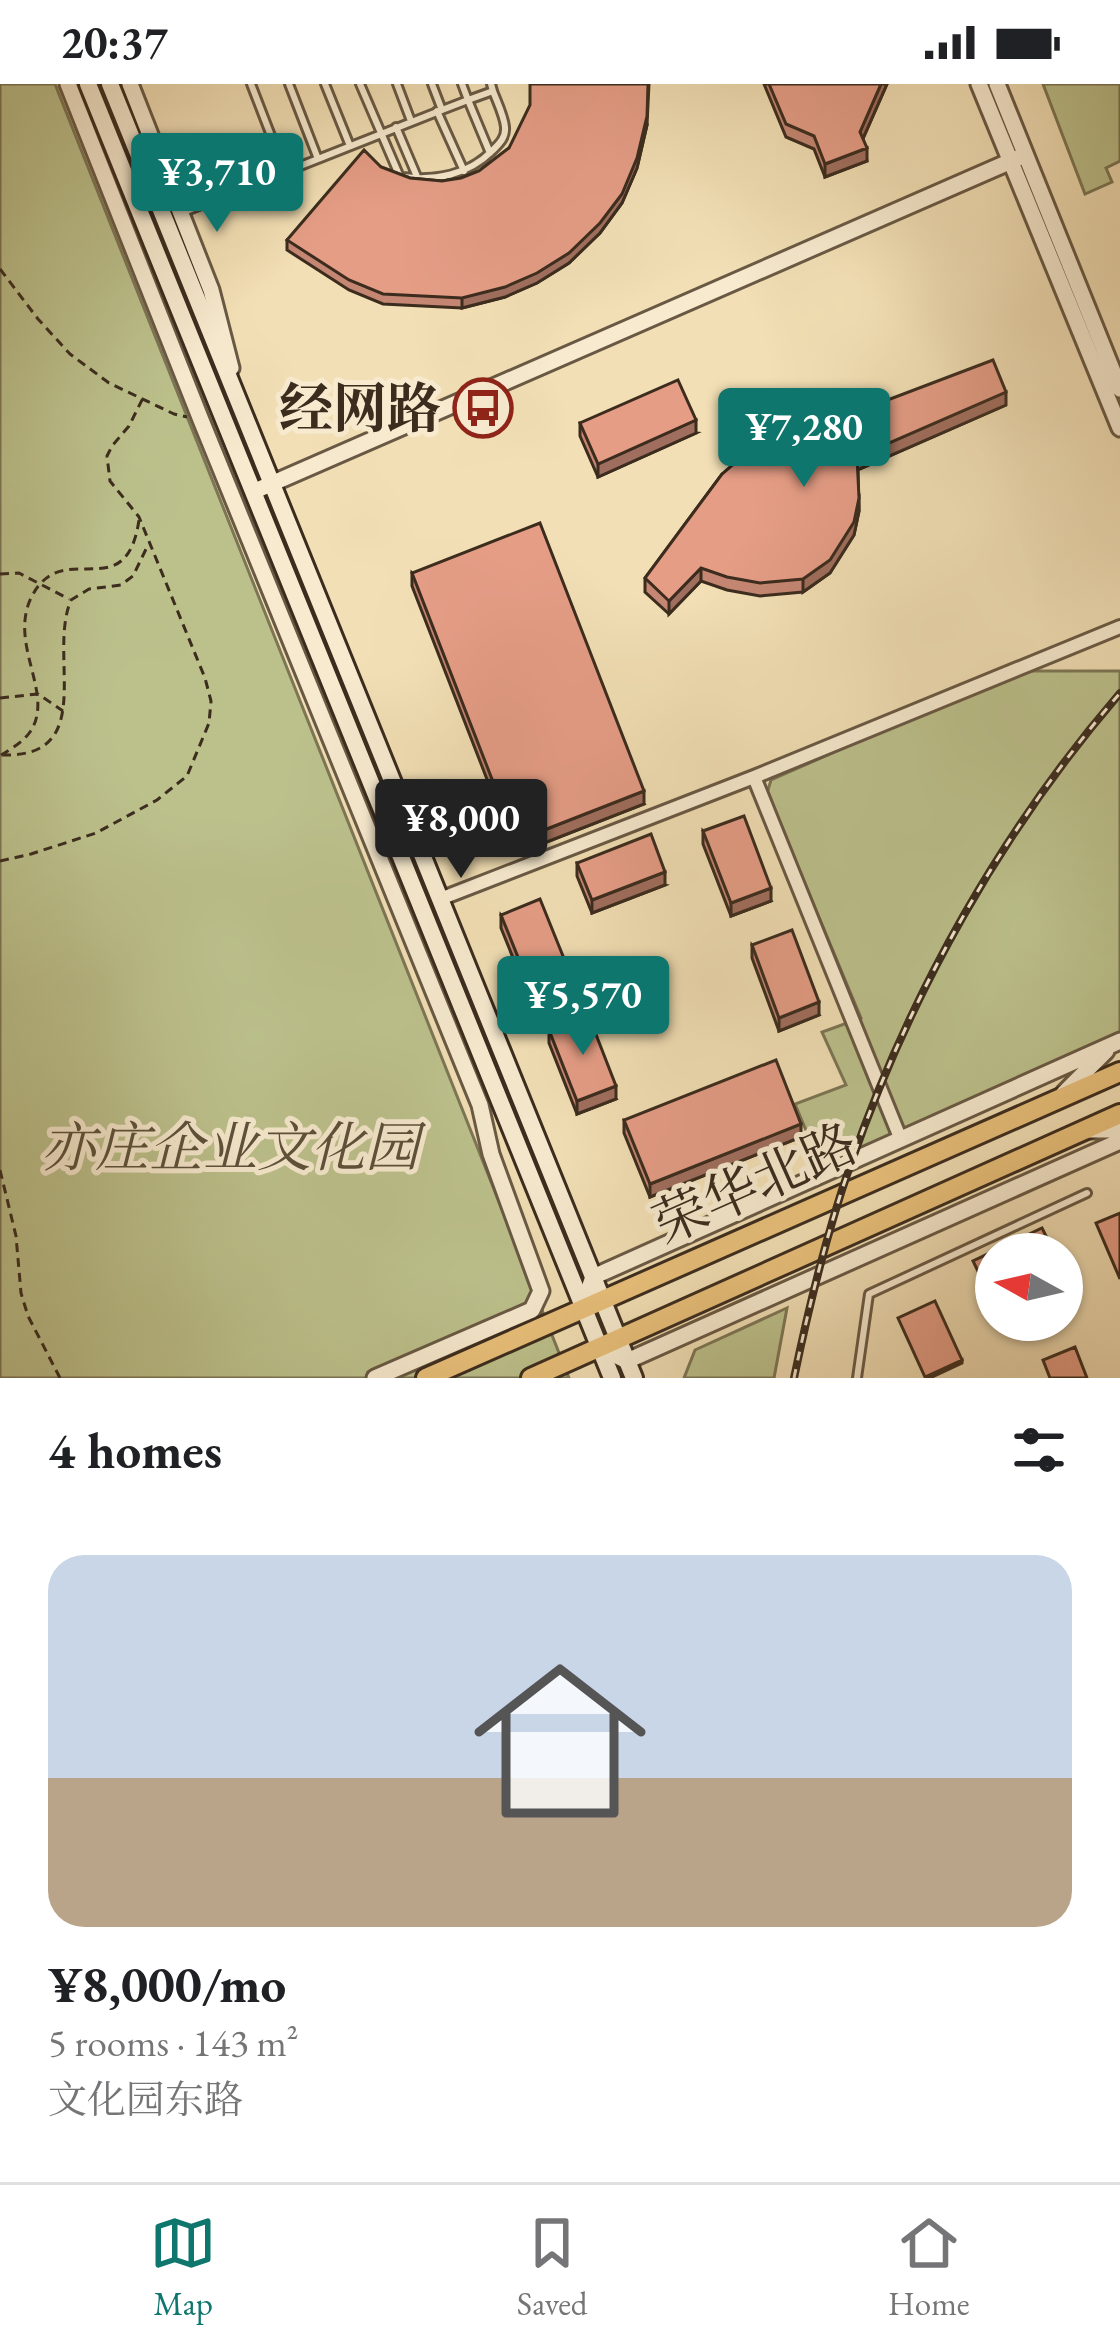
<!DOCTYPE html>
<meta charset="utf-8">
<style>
:root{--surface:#fff;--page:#f6f6f6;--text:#202124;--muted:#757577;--line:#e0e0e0;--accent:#0f766e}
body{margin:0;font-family:"EB Garamond","Noto Serif SC",serif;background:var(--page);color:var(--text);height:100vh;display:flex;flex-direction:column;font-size:45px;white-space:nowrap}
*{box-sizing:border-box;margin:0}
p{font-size:39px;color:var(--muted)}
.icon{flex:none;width:66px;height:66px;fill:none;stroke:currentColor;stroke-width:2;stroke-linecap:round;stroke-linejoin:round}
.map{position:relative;height:1294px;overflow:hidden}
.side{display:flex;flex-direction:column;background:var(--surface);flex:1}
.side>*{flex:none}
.needle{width:78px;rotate:278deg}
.controls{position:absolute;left:975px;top:1149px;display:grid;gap:24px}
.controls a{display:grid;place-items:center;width:108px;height:108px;border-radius:50%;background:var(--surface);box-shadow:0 3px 9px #0004;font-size:60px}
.price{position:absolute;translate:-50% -102px;padding:0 27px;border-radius:12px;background:var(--accent);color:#fff;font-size:39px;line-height:78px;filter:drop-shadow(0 3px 6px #0008)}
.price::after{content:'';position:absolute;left:50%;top:72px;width:36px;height:27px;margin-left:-18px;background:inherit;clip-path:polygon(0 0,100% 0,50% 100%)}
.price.selected{background:#222;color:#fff}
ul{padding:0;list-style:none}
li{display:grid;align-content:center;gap:24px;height:636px;padding:0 48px}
li span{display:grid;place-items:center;height:372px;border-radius:36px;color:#555}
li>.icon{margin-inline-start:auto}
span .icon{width:216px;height:216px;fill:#fffc;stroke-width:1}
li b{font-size:51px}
h2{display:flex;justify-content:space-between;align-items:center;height:144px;padding:0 48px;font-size:51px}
.status{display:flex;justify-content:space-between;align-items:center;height:84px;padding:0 60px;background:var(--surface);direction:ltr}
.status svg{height:33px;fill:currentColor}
.tab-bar{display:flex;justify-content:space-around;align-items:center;height:168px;border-top:3px solid var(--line);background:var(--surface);font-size:33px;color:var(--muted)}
.tab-bar a{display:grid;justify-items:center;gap:6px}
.tab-bar .selected{color:var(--accent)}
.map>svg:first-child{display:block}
.green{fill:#bcc18c;stroke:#7c7655;stroke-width:3}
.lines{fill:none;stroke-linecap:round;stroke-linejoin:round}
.service-casing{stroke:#695944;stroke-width:12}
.minor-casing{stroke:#695944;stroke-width:18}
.tertiary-casing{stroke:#695944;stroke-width:21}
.secondary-casing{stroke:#3b2c1e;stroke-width:22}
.primary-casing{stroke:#3b2c1e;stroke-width:24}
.path{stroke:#3b2c1e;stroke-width:3;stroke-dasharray:9 6;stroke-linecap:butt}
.service{stroke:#f7eacf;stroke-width:6}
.minor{stroke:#f7eacf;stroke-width:12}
.tertiary{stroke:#f7eacf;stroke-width:15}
.secondary{stroke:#f7eacf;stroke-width:16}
.primary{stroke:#e9c07a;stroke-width:18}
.rail-casing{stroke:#3b2c1e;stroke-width:8}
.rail{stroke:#f7eacf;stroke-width:3;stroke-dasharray:9;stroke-linecap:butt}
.wall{fill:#c58773;stroke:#3b2c1e;stroke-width:3}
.shaded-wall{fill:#a06e5e;stroke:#3b2c1e;stroke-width:3}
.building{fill:#e59d86;stroke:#3b2c1e;stroke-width:3}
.labels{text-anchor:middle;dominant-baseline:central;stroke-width:10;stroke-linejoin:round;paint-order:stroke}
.poi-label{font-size:54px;font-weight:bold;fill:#3b2c1e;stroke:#f7eacf;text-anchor:end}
.park-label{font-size:54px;font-style:italic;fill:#5b513a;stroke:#f7eacf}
.street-label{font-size:54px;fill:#3b2c1e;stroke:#f7eacf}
</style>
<div class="status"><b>20:37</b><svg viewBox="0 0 49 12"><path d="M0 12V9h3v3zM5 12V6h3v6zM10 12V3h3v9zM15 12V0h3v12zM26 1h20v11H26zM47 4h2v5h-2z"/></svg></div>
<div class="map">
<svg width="1120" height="1294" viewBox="0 0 1120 1294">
<rect width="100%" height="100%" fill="#f2dfb5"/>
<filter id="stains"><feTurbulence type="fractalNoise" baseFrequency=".00167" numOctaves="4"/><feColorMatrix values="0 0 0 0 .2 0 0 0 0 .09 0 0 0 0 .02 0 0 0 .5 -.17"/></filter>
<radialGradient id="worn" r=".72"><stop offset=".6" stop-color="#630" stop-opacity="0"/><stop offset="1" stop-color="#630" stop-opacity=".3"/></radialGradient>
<path class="green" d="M0,0H55L569,1294H0Z
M1043,0H1120V77L1106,84L1112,98L1085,110Z
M1017,587H1120V948L821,1082L795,1020L846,1001L822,948L861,934L767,709L771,696Z
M787,1224L774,1294H684L695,1266Z"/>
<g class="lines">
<defs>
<path id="service" d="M251,0L285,88
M289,0L318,75
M325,0L350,62
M360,0L400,93
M397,0L411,37
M442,26L468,16L462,0
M437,27L464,87
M396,43L418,95
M490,69L468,16L493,7L491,0
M403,93C435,97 468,91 492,67C499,60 506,54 505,43C504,32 497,18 493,7
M184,128L442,26L432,0
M857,1294L869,1210L1087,1109"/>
<path id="minor" d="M754,693L901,1056
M440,815L754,693L1120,543"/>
<path id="tertiary" d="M68,0L201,336L480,1021L491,1070L541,1207L532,1226L375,1294
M130,0L211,206L231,284
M979,0L1120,344
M997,0L1120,305
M255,407L1025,71
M1064,1009L1106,967
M1088,1046H1120
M582,1224L593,1193L1120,957
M599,1263L627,1277L1120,1057"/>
<path id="secondary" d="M88,0L612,1294
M110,0L634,1294"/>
<path id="primary" d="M426,1294L1120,988
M531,1294L1120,1030"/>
</defs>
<use href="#service" class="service-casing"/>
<use href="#minor" class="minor-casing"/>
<use href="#tertiary" class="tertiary-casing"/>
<use href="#secondary" class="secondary-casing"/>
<use href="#primary" class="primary-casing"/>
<path class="path" d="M0,185L38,235L70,270L109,299L174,330L187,333
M0,490L19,489L69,515
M0,614L38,610L63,627
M1,671C11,665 23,658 30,648C56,610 7,560 32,512C63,452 126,525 139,436
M2,671C99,674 47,572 71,516L89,505L121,501L133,492L148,461
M0,777L31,770L96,749L157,716L187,692L209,639L211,617L205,594L139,433L110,397L107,372L112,362L129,342L143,314
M0,1086L16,1152L21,1209L28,1232L60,1294"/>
<use href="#service" class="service"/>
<use href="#minor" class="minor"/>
<use href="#tertiary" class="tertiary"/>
<use href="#secondary" class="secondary"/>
<use href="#primary" class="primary"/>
<defs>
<path id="rail" d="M794,1294C809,1222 826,1151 850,1082C909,911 1002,746 1120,609"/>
</defs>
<use href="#rail" class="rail-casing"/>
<use href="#rail" class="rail"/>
</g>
<path class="wall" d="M764,0H887L863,55L867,77L825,93L814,65L786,53Z
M647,41L637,84L622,119L600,149L569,179L537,199L505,213L462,224L383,220L349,206L287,166V156L381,83L410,94L442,97L461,94L479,87L509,64Z
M1006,321L858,386L859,427L854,451L830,489L803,508L760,512L727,506L701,497L669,530L645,508V494L722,390Z
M580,339L696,349L598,393L580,352Z
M412,489L644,720L516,770L412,502Z
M703,747L771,817L731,832L703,760Z
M577,779L665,801L592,829L577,792Z
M501,831L569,900L530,916L501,844Z
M752,861L819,931L779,947L752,874Z
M549,946L616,1015L577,1030L549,959Z
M624,1036L801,1053L650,1113L624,1049Z"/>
<path class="shaded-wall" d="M649,0L647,41L637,84L622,119L600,149L569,179L537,199L505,213L462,224V214Z
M881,0H887L860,61V48Z
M867,64V77L825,93V80Z
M1006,308V321L857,386V373Z
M696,336V349L598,393V380Z
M859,414V427L854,451L830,489L803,508V495Z
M701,484V497L669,530V517Z
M644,707V720L516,770V757Z
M665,788V801L592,829V816Z
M771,804V817L731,832V819Z
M569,887V900L530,916V903Z
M819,918V931L779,947V934Z
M616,1002V1015L577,1030V1017Z
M801,1040V1053L650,1113V1100Z
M962,1276V1279L930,1294H925Z"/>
<path class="building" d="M530,0H648L647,32L637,74L622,110L600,139L569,169L537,189L505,203L462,214L383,210L349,196L287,156L364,66L381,83L410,94L442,97L461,94L479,87L509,64L530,21Z
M769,0H881L860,48L867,64L825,80L814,52L786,40Z
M993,276L1006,308L857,373L859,414L854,438L830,476L803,495L760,499L727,493L701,484L669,517L645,494L722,390L745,370Z
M678,296L696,336L598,380L580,339Z
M540,439L644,707L516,757L412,489Z
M744,732L771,804L731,819L703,747Z
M651,750L665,788L592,816L577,779Z
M540,815L569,887L530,903L501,831Z
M792,846L819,918L779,934L752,861Z
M588,930L616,1002L577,1017L549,946Z
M776,976L801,1040L650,1100L624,1036Z
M1120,1129V1195L1096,1139Z
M1042,1144L1055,1170H996V1209L990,1212L973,1177Z
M935,1217L962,1276L925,1293L898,1234Z
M1075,1263L1087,1294H1050L1043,1276Z"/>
<defs>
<symbol id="bus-ring" viewBox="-11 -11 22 22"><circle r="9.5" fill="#f7eacf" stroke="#8f2418" stroke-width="1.5"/><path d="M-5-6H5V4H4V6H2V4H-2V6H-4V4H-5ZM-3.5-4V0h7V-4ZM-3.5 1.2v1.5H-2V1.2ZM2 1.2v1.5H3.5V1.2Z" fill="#8f2418"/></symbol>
</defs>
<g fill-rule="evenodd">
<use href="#bus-ring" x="450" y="291" width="66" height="66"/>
</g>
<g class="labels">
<g class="poi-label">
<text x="441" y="324">经网路</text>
</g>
<g class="park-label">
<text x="230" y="1063">亦庄企业文化园</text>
</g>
<g class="street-label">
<text transform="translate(755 1099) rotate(-24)">荣华北路</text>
</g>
</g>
<rect width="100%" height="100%" filter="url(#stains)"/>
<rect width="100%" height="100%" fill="url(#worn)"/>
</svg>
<div class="controls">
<a><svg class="needle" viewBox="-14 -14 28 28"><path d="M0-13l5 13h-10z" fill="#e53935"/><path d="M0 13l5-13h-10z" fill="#757577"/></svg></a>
</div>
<b class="price" style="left:217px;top:151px">¥3,710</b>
<b class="price" style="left:804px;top:406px">¥7,280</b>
<b class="price selected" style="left:461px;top:797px">¥8,000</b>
<b class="price" style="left:583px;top:974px">¥5,570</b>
</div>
<section class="side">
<h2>4 homes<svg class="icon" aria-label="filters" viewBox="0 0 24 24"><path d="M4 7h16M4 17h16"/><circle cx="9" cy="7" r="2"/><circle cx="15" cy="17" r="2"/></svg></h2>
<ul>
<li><span style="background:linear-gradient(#c9d6e8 60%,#b9a48a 0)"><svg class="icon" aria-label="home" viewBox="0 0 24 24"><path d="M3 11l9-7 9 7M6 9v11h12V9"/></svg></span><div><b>¥8,000/mo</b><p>5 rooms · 143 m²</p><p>文化园东路</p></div></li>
</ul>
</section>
<nav class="tab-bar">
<a class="selected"><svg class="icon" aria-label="map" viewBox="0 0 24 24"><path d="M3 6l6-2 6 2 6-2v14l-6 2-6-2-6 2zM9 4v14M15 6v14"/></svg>Map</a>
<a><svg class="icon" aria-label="saved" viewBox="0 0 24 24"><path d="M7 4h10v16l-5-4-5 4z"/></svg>Saved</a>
<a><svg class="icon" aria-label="home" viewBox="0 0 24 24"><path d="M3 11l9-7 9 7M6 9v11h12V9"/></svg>Home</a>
</nav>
